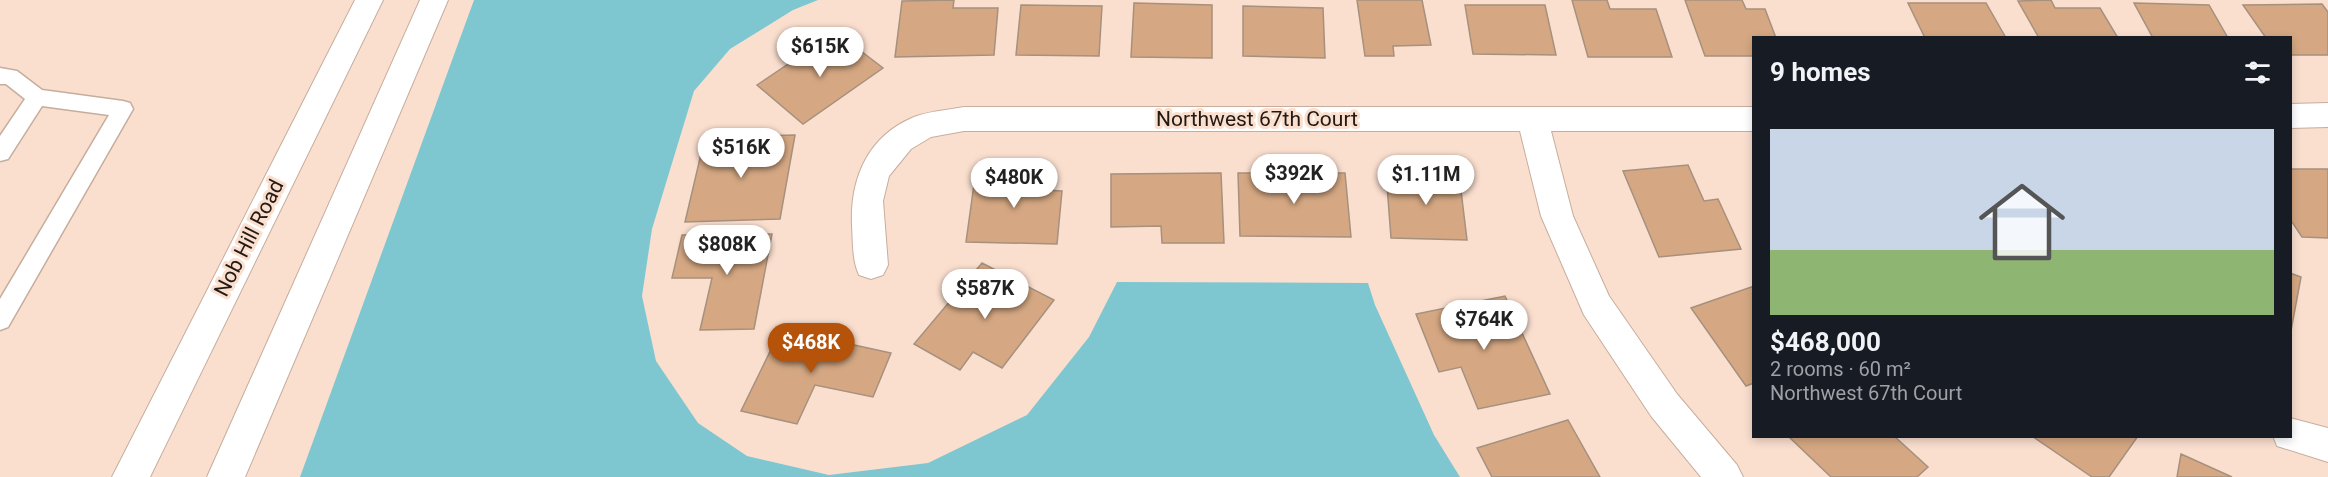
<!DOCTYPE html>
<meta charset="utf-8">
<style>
:root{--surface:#171b24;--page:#242831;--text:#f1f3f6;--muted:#9ea1a6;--line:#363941;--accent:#b45309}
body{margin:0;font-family:Roboto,sans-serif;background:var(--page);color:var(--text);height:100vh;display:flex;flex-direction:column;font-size:22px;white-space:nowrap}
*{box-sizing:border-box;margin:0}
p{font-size:20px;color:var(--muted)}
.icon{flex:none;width:33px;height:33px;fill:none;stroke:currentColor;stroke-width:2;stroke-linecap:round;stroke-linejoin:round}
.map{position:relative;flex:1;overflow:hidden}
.sheet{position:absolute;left:1752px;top:36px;width:540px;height:402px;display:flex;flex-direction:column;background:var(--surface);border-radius:0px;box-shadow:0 3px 9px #0003}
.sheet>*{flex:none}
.price{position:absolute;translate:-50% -51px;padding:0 14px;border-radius:21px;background:#fff;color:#222;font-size:20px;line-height:39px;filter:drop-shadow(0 2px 3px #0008)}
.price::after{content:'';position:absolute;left:50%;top:36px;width:18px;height:14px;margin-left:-9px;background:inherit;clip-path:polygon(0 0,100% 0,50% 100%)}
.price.selected{background:var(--accent);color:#fff}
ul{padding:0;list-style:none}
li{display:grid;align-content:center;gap:12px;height:318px;padding:0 18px}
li+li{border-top:2px solid var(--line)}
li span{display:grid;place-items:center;height:186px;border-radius:0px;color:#555}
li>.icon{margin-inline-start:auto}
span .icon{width:108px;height:108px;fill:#fffc;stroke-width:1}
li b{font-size:26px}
h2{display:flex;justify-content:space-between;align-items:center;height:72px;padding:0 18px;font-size:26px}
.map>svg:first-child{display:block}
.water{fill:#7fc7d0}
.building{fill:#d5a883;stroke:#a6907e;stroke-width:1.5}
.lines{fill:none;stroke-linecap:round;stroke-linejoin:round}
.lane-casing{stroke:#c6ad9d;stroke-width:3}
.street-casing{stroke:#c6ad9d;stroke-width:2}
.secondary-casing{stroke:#c6ad9d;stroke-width:2}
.lane{fill:#fff;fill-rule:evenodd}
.street{fill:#fff;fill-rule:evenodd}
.secondary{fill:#fff;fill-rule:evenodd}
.labels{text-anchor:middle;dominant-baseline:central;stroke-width:6;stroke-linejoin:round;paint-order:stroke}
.street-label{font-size:21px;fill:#231914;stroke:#fadfcf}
</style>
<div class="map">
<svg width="2328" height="477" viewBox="0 0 2328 477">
<rect width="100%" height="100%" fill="#fadfcf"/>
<path class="water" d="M474,0H818L793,10L730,49L694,91L652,229L642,296L656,361L698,423L747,456L829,475L928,463L1027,415L1089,337L1117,282L1368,283L1375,305L1434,435L1460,477H300Z"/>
<path class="building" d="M954,0L953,8H998L994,55L895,57L902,1Z
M1357,0H1422L1431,45L1393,46L1394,56H1365Z
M1572,0H1607L1610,9H1656L1672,57H1588Z
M1685,0H1742L1746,9H1765L1776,38H1754V56H1705Z
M2051,0L2055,8H2100L2118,38H2039L2018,1Z
M1134,3L1212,5V58L1131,57Z
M1908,3H1986L2006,38H1925Z
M2134,3L2209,5L2228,38H2153Z
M2322,4L2328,12V55H2290V38H2266L2243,5Z
M1021,5L1102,6L1099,56L1016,55Z
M1465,5H1545L1556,55L1473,54Z
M1243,6L1323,8L1325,58L1243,56Z
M836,32L883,68L803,124L757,85Z
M795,135L780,219L685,222L705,137Z
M1688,165L1704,201L1718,199L1741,249L1659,257L1623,171Z
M2290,169H2328V238L2302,237L2290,219Z
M976,170L1046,172L1044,190L1062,191L1057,244L966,242Z
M1386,172L1459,174L1467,240L1391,238Z
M1221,173L1224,243H1162L1161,226L1111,227V174Z
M1238,173H1345L1351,237L1240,236Z
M772,234L754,329L700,330L712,278H672L682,235Z
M982,263L1054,300L1002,368L973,352L960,370L914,344Z
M2290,273L2301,277L2290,336Z
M1754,286V383L1746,386L1691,308Z
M1505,296L1550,394L1478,409L1461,367L1439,372L1416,314Z
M781,329L891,353L873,397L815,385L797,424L741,411Z
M1568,420L1600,477H1492L1477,448Z
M1788,436H1894L1928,467L1917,477H1831Z
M2032,436H2138L2109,477H2092Z
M2181,454L2232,477H2177Z"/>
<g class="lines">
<defs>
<path id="lane" d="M0,68L17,71L42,90L123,101L130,103L133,109L8,327L0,330V299L109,115L42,106L8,159L0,161V136L25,99L6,84H0Z"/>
<path id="street" d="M2328,103V127L2290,128V104Z
M964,107H1754V131H1551L1573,216L1609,296L1677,394L1737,465L1743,477H1701L1651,416L1584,315L1541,216L1520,131H964L931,137L911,149L889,176L883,201L888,265L883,275L871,279L859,275C852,260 853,242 852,225C850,178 868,136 914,117C929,111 948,110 964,107Z
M2290,418L2328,428V462L2277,446L2273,436H2290Z"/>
<path id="secondary" d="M355,0H383L150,477H112Z
M420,0H448L245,477H207Z"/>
</defs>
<use href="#lane" class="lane-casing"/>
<use href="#street" class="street-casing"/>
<use href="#secondary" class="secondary-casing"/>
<use href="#lane" class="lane"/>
<use href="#street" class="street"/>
<use href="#secondary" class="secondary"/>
</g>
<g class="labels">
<g class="street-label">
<text x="1257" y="119">Northwest 67th Court</text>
<text transform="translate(249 238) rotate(-63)">Nob Hill Road</text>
</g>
</g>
</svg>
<b class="price" style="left:820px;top:78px">$615K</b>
<b class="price" style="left:741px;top:179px">$516K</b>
<b class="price" style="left:1294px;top:205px">$392K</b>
<b class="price" style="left:1426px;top:206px">$1.11M</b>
<b class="price" style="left:1014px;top:209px">$480K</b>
<b class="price" style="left:727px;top:276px">$808K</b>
<b class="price" style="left:985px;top:320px">$587K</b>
<b class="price" style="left:1484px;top:351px">$764K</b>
<b class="price selected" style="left:811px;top:374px">$468K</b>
<section class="sheet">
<h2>9 homes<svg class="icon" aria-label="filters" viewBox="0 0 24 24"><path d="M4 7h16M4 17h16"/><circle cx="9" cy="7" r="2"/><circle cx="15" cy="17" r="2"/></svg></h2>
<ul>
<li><span style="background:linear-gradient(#c9d6e8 65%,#8fb573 0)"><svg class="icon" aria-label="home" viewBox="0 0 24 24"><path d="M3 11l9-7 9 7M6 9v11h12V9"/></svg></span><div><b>$468,000</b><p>2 rooms · 60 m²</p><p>Northwest 67th Court</p></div></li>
</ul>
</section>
</div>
